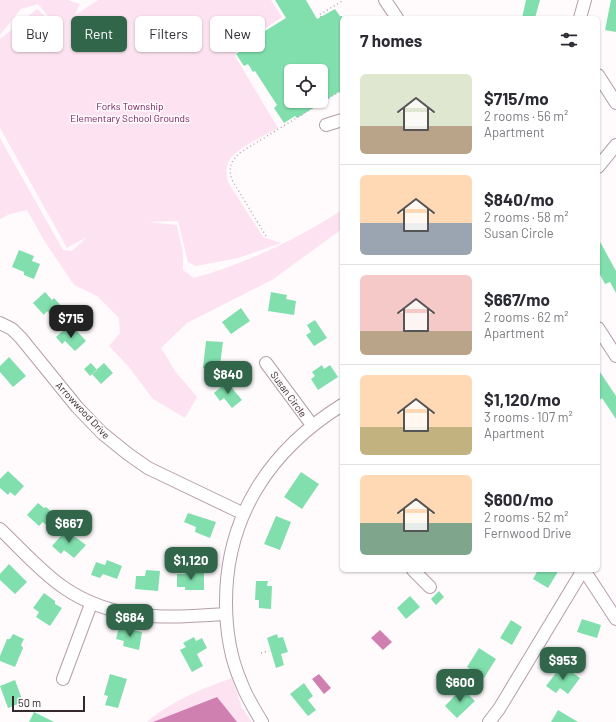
<!DOCTYPE html>
<meta charset="utf-8">
<style>
:root{--surface:#fff;--page:#f7f7f7;--text:#2b2b33;--muted:#7c7c81;--line:#e1e1e2;--accent:#32664b}
body{margin:0;font-family:Barlow,sans-serif;background:var(--page);color:var(--text);height:100vh;display:flex;flex-direction:column;font-size:15px;white-space:nowrap}
*{box-sizing:border-box;margin:0}
p{font-size:13px;color:var(--muted)}
.icon{flex:none;width:22px;height:22px;fill:none;stroke:currentColor;stroke-width:2;stroke-linecap:round;stroke-linejoin:round}
.map{position:relative;flex:1;overflow:hidden}
.sheet{position:absolute;left:340px;top:16px;width:260px;height:556px;display:flex;flex-direction:column;background:var(--surface);border-radius:6px;box-shadow:0 1px 3px #0004}
.sheet>*{flex:none}
.banner{position:absolute;left:12px;top:16px;width:268px;height:36px;display:flex;gap:8px}
.fabs{position:absolute;left:284px;top:64px;display:grid;gap:8px}
.fabs a{display:grid;place-items:center;width:44px;height:44px;border-radius:6px;background:var(--surface);box-shadow:0 1px 3px #0004;font-size:20px}
.scale{position:absolute;left:12px;bottom:10px;width:73px;box-sizing:border-box;padding-left:4px;border:2px solid #32282d;border-top:0;font-size:11px;line-height:14px;white-space:nowrap;color:#32282d;-webkit-text-stroke:3px #fffafc;paint-order:stroke}
.price{position:absolute;translate:-50% -34px;padding:0 9px;border-radius:8px;background:var(--accent);color:#fff;font-size:13px;line-height:26px;filter:drop-shadow(0 1px 2px #0008)}
.price::after{content:'';position:absolute;left:50%;top:24px;width:12px;height:9px;margin-left:-6px;background:inherit;clip-path:polygon(0 0,100% 0,50% 100%)}
.price.on{background:#222;color:#fff}
ul{padding:0;list-style:none}
li{display:flex;align-items:center;gap:12px;height:100px;padding:0 20px}
li+li{border-top:1px solid var(--line)}
li span{display:grid;place-items:center;flex:none;width:112px;height:80px;border-radius:6px;color:#555}
li>.icon{margin-inline-start:auto}
span .icon{width:48px;height:48px;fill:#fffc;stroke-width:1}
li b{font-size:17px}
h2{display:flex;justify-content:space-between;align-items:center;height:48px;padding:0 20px;font-size:17px}
.tag{padding:0 14px;border-radius:6px;background:var(--surface);box-shadow:0 1px 3px #0004;font-size:14px;line-height:36px}
.tag.on{background:var(--accent);color:#fff}
.map>svg:first-child{display:block}
.green{fill:#fde3f1}
.water{fill:#d080b0}
.building{fill:#81dfad;fill-rule:evenodd}
.lines{fill:none;stroke-linecap:round;stroke-linejoin:round}
.minor-casing{stroke:#b59eab;stroke-width:14}
.path{stroke:#b0a9ac;stroke-width:1.5;stroke-dasharray:1 3;stroke-linecap:butt}
.minor{stroke:#fff;stroke-width:12}
.labels{text-anchor:middle;dominant-baseline:central;stroke-width:3;stroke-linejoin:round;paint-order:stroke}
.park-label{font-size:10px;fill:#731456;stroke:#fffafc}
.street-label{font-size:10px;fill:#32282d;stroke:#fffafc}
</style>
<div class="map">
<svg width="616" height="722" viewBox="0 0 616 722">
<rect width="100%" height="100%" fill="#fffafc"/>
<path class="green" d="M0,0H68L80,4L75,15L98,0H271L282,17L238,47L235,56L278,128C265,136 230,150 227,166C226,171 227,177 228,182L263,237L281,243L238,258L196,266L188,262L178,221L149,222L177,225L183,253V270L194,278C247,263 296,240 342,210V229L272,280L187,323L161,348L175,371L197,397L185,418L153,399L128,366L109,346L120,333L119,318L97,296L74,285L45,242L27,210L10,214L0,219V138L63,250L72,251L87,237L67,248L0,128V39L37,9L55,25L38,4L21,9L0,35Z
M232,678L242,708L252,722H147C167,703 206,687 232,678Z"/>
<path class="water" d="M380,630L392,642L383,650L371,638Z
M319,674L331,688L324,694L312,679Z
M217,697L237,722H153Z"/>
<path class="building" d="M275,0H306L317,19L335,9L340,16H342V90L297,118L295,116L284,123L274,108L277,105L255,71L253,72L248,64L244,66L236,54L241,51L239,47L286,18ZM291,71H321V101H291Z
M526,0H540L535,18H522Z
M611,0H616V32L605,30Z
M598,238L616,271V293L610,282L605,284L598,271Z
M19,250L34,256L32,261L40,264L34,279L24,275V272L12,267Z
M45,292L52,300L54,298L64,309L53,318L47,311L44,315L33,303Z
M271,292L287,295L286,299L296,301L294,315L268,311Z
M241,308L250,321L231,334L222,322Z
M315,320L327,338L314,346L306,335L311,332L307,325Z
M67,327L72,333L76,330L86,341L75,351L65,341L62,344L56,337Z
M206,341L223,342L220,365H217V369L203,368Z
M9,357L26,376L13,387L0,372V366Z
M91,363L97,370L90,376L84,369Z
M104,363L113,373L101,384L92,374Z
M322,365L324,369L330,365L338,377L318,390L311,379L315,376L312,372Z
M598,369L616,396V419L602,398L598,401Z
M227,382L242,400L232,408L224,398L220,401L214,393Z
M8,471L24,486L15,496L10,492L8,495L0,488V479Z
M301,472L319,484L302,509L284,497Z
M38,503L44,508L46,507L56,516L47,526L43,522L39,526L27,515Z
M188,513L216,522L210,538L195,532L196,527L184,522Z
M276,516L291,522L280,550L264,544Z
M66,530L86,545L74,558L64,550L61,554L52,546Z
M107,560L122,566L117,579L103,574L100,578L91,575L96,562L105,565Z
M9,564L27,582L15,594L0,580V574Z
M146,570L160,571L158,591L135,589L136,576H145Z
M538,570H559L548,588L533,579Z
M186,572L204,573V590H185V587H177V574H185Z
M256,581H268L267,586H272L271,609L259,608V600H255Z
M439,591L444,597L436,605L431,599Z
M44,593L55,601V604L62,608L50,626L36,617L39,612L33,608Z
M410,596L420,607L406,619L397,608Z
M582,619L601,625L597,638L577,632Z
M511,620L522,627L512,645L500,638Z
M119,627L142,632L139,650L123,646L124,641L116,639Z
M13,634L24,639L21,645L23,648L15,667L0,661V656L7,639H10Z
M277,634L278,638L283,637L288,652L281,654L284,665L276,668L267,638Z
M194,637L196,641L202,638L207,648L197,654L203,666L192,672L180,650L186,647L183,643Z
M479,648L496,659L484,678L467,667Z
M562,665L580,678L568,694L560,688L556,693L546,686Z
M110,674L127,679L118,708L105,705L108,696L104,695Z
M15,680L23,702L8,708L0,686Z
M304,683L313,696L308,700L316,710L308,716L290,694Z
M462,688L475,701L457,718L445,706Z
M558,710L578,722H551Z
M34,712L54,722H29Z"/>
<g class="lines">
<defs>
<path id="minor" d="M385,0L397,18
M580,18L585,0
M598,75L616,103
M326,125L342,120
M598,167L616,145
M0,323L12,329L21,338L77,407L102,433L128,454L148,468L242,513
M598,328L616,356
M266,363L312,425
M0,529C20,548 40,571 63,587C113,622 166,618 225,614L226,610
M413,570L430,587
M584,570L616,619
M63,679L91,604
M262,722C254,709 246,696 241,682C230,657 226,628 226,602C226,516 270,450 342,405
M489,722L499,709L583,570"/>
</defs>
<use href="#minor" class="minor-casing"/>
<path class="path" d="M321,17L319,15L344,0
M266,236L232,180C228,167 231,160 241,152L342,90
M261,653L269,651"/>
<use href="#minor" class="minor"/>
</g>
<g class="labels">
<g class="park-label">
<text x="130" y="106">Forks Township<tspan x="130" dy="12">Elementary School Grounds</tspan></text>
</g>
<g class="street-label">
<text transform="translate(289 394) rotate(54)">Susan Circle</text>
<text transform="translate(83 410) rotate(47)">Arrowwood Drive</text>
</g>
</g>
</svg>
<div class="fabs">
<a><svg class="icon" aria-label="locate" viewBox="0 0 24 24"><circle cx="12" cy="12" r="6"/><path d="M12 2v4M12 18v4M2 12h4M18 12h4"/></svg></a>
</div>
<div class="scale">50 m</div>
<b class="price on" style="left:71px;top:339px">$715</b>
<b class="price" style="left:228px;top:395px">$840</b>
<b class="price" style="left:69px;top:544px">$667</b>
<b class="price" style="left:191px;top:581px">$1,120</b>
<b class="price" style="left:130px;top:638px">$684</b>
<b class="price" style="left:563px;top:681px">$953</b>
<b class="price" style="left:460px;top:703px">$600</b>
<div class="banner">
<a class="tag">Buy</a>
<a class="tag on">Rent</a>
<a class="tag">Filters</a>
<a class="tag">New</a>
</div>
<section class="sheet">
<h2>7 homes<svg class="icon" aria-label="filters" viewBox="0 0 24 24"><path d="M4 7h16M4 17h16"/><circle cx="9" cy="7" r="2"/><circle cx="15" cy="17" r="2"/></svg></h2>
<ul>
<li><span style="background:linear-gradient(#dfe7d0 65%,#b9a48a 0)"><svg class="icon" aria-label="home" viewBox="0 0 24 24"><path d="M3 11l9-7 9 7M6 9v11h12V9"/></svg></span><div><b>$715/mo</b><p>2 rooms · 56 m²</p><p>Apartment</p></div></li>
<li><span style="background:linear-gradient(#ffd9b3 60%,#9aa5b1 0)"><svg class="icon" aria-label="home" viewBox="0 0 24 24"><path d="M3 11l9-7 9 7M6 9v11h12V9"/></svg></span><div><b>$840/mo</b><p>2 rooms · 58 m²</p><p>Susan Circle</p></div></li>
<li><span style="background:linear-gradient(#f6c9c9 70%,#b9a48a 0)"><svg class="icon" aria-label="home" viewBox="0 0 24 24"><path d="M3 11l9-7 9 7M6 9v11h12V9"/></svg></span><div><b>$667/mo</b><p>2 rooms · 62 m²</p><p>Apartment</p></div></li>
<li><span style="background:linear-gradient(#ffd9b3 65%,#c2b280 0)"><svg class="icon" aria-label="home" viewBox="0 0 24 24"><path d="M3 11l9-7 9 7M6 9v11h12V9"/></svg></span><div><b>$1,120/mo</b><p>3 rooms · 107 m²</p><p>Apartment</p></div></li>
<li><span style="background:linear-gradient(#ffd9b3 60%,#7fa58c 0)"><svg class="icon" aria-label="home" viewBox="0 0 24 24"><path d="M3 11l9-7 9 7M6 9v11h12V9"/></svg></span><div><b>$600/mo</b><p>2 rooms · 52 m²</p><p>Fernwood Drive</p></div></li>
</ul>
</section>
</div>
